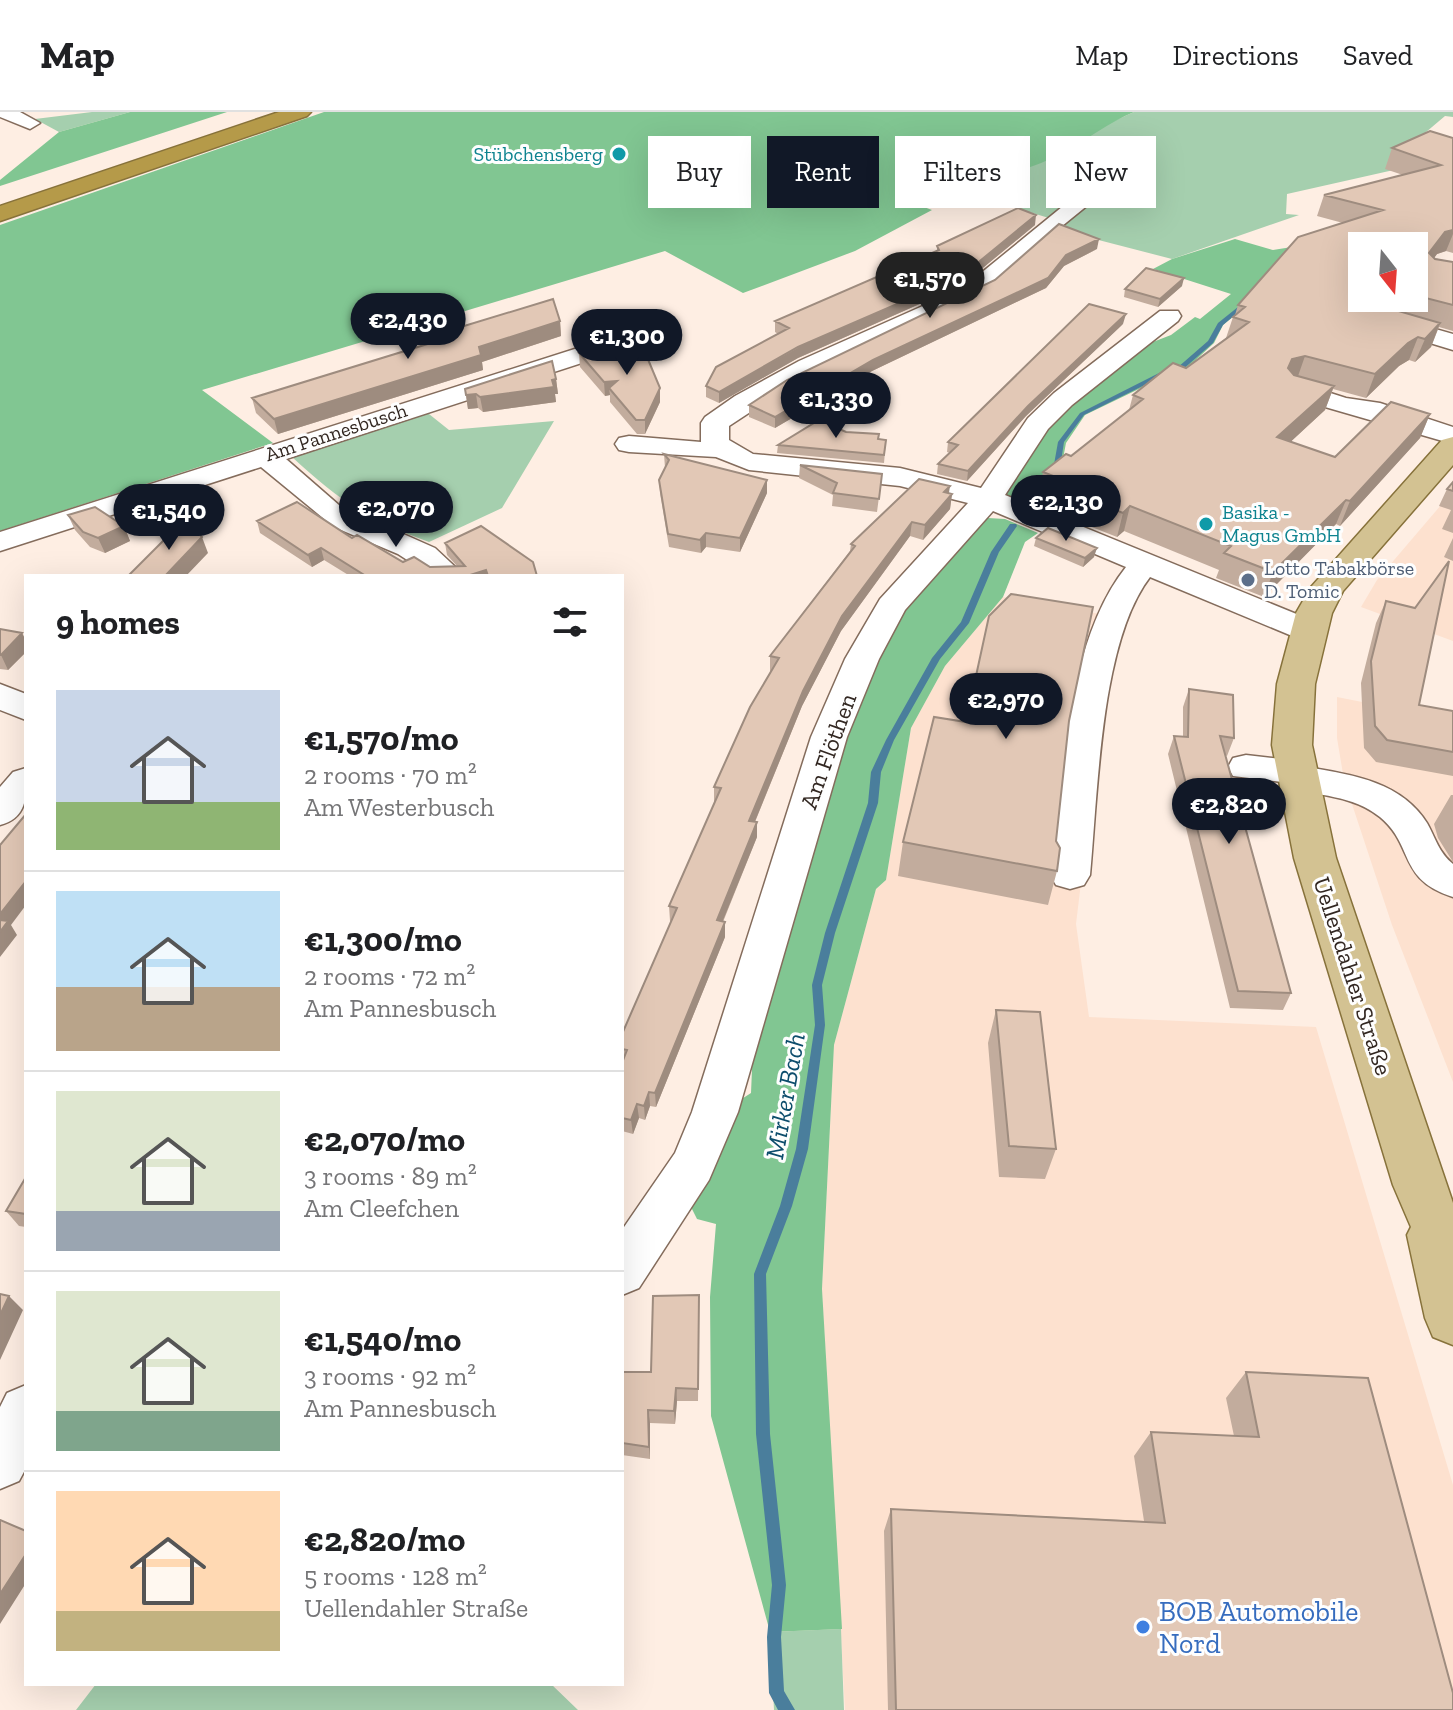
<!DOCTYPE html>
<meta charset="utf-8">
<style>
:root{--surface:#fff;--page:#f6f6f6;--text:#202124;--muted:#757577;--line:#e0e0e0;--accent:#111827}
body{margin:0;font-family:"Zilla Slab",serif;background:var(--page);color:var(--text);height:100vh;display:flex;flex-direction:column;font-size:30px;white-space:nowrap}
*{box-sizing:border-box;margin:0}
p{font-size:26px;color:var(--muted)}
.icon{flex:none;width:44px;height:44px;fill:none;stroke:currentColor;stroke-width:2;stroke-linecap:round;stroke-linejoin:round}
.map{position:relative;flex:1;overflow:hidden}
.drawer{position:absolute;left:24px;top:462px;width:600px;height:1112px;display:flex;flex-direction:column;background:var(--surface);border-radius:0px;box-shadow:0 8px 32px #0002}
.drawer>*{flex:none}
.guide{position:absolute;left:648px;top:24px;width:684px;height:72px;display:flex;gap:16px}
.needle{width:52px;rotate:163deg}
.buttons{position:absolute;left:1348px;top:120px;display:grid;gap:16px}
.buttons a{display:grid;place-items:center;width:80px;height:80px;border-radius:0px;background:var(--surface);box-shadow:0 8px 32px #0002;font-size:40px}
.price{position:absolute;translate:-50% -68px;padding:0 18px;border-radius:28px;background:var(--accent);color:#fff;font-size:26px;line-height:52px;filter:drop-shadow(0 2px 4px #0008)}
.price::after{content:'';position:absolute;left:50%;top:48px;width:24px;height:18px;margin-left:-12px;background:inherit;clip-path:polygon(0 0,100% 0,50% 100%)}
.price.selected{background:#222;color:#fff}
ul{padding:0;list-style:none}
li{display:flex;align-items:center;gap:24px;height:200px;padding:0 32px}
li+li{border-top:2px solid var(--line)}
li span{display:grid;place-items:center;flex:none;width:224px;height:160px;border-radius:0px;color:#555}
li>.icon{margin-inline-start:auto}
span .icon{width:96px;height:96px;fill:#fffc;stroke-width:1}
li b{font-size:34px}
h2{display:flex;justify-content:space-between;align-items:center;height:96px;padding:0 32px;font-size:34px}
.pill{padding:0 28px;border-radius:0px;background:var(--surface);box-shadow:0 8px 32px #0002;font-size:28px;line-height:72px}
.pill.selected{background:var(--accent);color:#fff}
header{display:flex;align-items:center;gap:48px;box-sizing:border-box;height:112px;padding:0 40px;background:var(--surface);border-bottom:2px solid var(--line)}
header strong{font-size:38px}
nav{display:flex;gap:44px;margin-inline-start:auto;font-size:28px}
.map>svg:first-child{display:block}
.built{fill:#fde1cf}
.green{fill:#a5cfae}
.forest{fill:#81c692}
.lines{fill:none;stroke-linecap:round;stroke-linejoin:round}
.stream{fill:#4a7e9c;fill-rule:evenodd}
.minor-casing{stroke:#846c5c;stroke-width:3}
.major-casing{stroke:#87723b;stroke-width:3}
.highway-casing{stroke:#87723b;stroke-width:3}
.minor{fill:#fff;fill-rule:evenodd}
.major{fill:#d3c292;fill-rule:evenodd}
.highway{fill:#b59a49;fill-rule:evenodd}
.wall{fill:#c2ac9d;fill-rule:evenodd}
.shaded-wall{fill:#9e8c7f}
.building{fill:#e2c8b6;stroke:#9e8c7f;stroke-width:2}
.culture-dot{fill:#0f9aa8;stroke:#fefefe;stroke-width:3}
.service-dot{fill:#5c6f8a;stroke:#fefefe;stroke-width:3}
.shop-dot{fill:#3f7fe0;stroke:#fefefe;stroke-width:3}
.labels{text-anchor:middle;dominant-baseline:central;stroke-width:6;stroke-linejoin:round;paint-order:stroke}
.far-culture-label{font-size:20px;fill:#0d838f;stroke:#fefefe;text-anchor:end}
.far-street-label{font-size:20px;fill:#322721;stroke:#fefefe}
.far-service-label{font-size:20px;fill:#4e5e75;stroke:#fefefe;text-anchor:start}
.street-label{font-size:24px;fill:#322721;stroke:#fefefe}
.water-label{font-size:26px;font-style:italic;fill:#0d4d6c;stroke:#fefefe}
.near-shop-label{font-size:28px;fill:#366cbe;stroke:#fefefe;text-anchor:start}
</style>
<header>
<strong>Map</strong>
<nav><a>Map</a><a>Directions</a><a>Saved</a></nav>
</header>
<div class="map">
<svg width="1453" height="1598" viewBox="0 0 1453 1598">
<rect width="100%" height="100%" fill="#feeee3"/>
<path class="built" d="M1453,379V529L1361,495L1377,468Z
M1003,485L1129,507L1106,565L1076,812L1089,905L1316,915L1453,1373V1598H845L822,1177L834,933L876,777L886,768L911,616L945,554Z
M1337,585L1453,608V970L1392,813L1344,668L1337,626Z"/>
<path class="green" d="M92,0H130L59,20L35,7Z
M1134,0H1453V5L1445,4L1393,48L1407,55L1287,82L1286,102L1299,103L1172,147L1056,117L1062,110L957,78L1062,41L1101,15Z
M424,298L449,318L554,309L502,396L429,430C366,407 340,389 292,345Z
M841,1517L844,1598H774L770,1520Z
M96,1572H551L578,1598H76Z"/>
<path class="forest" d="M130,0H227L0,74V68L59,20Z
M324,0H1134C1108,11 1088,27 1064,40C1020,64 968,71 924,95L932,98L855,139L743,181L665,139L202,278L273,331L0,419V113Z
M1235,127L1273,138L1298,134L1260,183L1223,213L1214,231L1184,259L1170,262L1085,303L1066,331L1062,352L1055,364L1032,391L1025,388L1017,394L1005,381L1044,316L1140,235L1171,223L1195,205L1200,207L1231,182L1153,157L1172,147Z
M988,406L1005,407L1038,421L1025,430L1003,485L945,554L911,616L886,768L876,777L834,933L822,1177L842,1517L770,1520L711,1304L710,1185L716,1112L697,1107L687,1087L737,990L751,981L754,911L851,600L901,495Z"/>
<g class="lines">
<path class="stream" d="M1243,191L1248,192L1223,213L1213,231L1181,259L1167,262L1084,303L1064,330L1060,356L1053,358L1058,330L1080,301L1163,259L1177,256L1208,229L1218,211Z
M1010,412H1016L1017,414L999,440L969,511L940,547L894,628L881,660L878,691L835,821L822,873L825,913L808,1037L792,1094L766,1162L770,1322L786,1473L781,1525L784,1579L795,1598H778L769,1581L767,1525L772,1473L756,1322L754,1162L780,1094L796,1037L815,913L812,873L825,821L868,691L871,660L886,628L932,546L961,510L991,440Z"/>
<defs>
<path id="minor" d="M0,0H20L40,11L30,17L0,5Z
M1129,44L1139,50L1136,54L1051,123L992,176L951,199L785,277L729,314V328L753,342L900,356L981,376L1028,306L1054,281L1160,199H1178L1181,204L1178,209L1072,293L1048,317L1005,383L1321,512L1325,519L1321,526L1309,529L1297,526L1150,465C1100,530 1098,681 1090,763L1084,773L1070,777L1056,773L1050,763C1063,668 1065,532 1126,455L993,399L905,498L879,547L847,625L738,1000L709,1068L639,1176L622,1183V1118L675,1041L692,1000L811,625L845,547L880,487L968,391L900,374L749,358L716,345L629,340L619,338L615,332L619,326L629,324L701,330V311L705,305L735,284L799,249L934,189L975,166L1122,46Z
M1383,202L1453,222V238L1374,214L1371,209Z
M628,220L637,223L641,228L637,233L286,347L340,394L435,436L465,464H432L398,442L334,415L261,355L0,439V420Z
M1296,270L1346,286L1380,291L1453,315V332L1287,284L1283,278L1287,272Z
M0,572L26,582V608L0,598Z
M1246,643L1309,650L1312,656C1355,663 1402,671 1427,711C1435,725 1439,741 1453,752V785C1397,767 1415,734 1380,705C1353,683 1317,684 1285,675L1282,670L1233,664L1228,655L1233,646Z
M26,656C26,683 29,705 0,713V675L13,660Z
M26,1273V1356L19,1369L0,1377V1295L7,1281Z"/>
<path id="major" d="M1453,325V353L1343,479L1332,501L1315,572L1312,633L1336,746L1453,1091V1233L1433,1225L1425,1206L1407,1123L1411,1115L1393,1073L1294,746L1272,633L1277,572L1296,501L1311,475L1442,328Z"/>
<path id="highway" d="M279,0H311L307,4L0,109V94Z"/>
</defs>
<use href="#minor" class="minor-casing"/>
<use href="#major" class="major-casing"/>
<use href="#highway" class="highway-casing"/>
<use href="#minor" class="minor"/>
<use href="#major" class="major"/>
<use href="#highway" class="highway"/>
</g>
<path class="wall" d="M1453,26V141L1446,139L1437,142L1434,146L1453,150V219L1439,215L1431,235L1415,250L1409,248L1399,254L1366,286L1333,277L1325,298L1290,330L1335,345L1430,302L1420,326L1340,414L1336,412L1264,485L1216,466L1219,458L1124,419L1117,425L1069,406L1070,398L1038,385L1043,360L1071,344L1129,298L1133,283L1186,256L1226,226L1233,205L1235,203L1238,193L1343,111L1317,104L1324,83L1403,63L1385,57L1392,36ZM1414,134V186H1362Z
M1035,113L973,164L933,186L798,246L719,291L706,285V274L778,222L775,220V209L937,139V134Z
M1097,137L1064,154L1046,176L872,259L775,316L749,305V293Z
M1182,174L1158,195L1124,185L1125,177Z
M560,209L561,224L482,250L483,258L278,322L256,301L252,286L429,231L428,225Z
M1123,212L1026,304L967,369L937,362L938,352L950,341L947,340L948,330Z
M579,241L660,290L645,322H637L610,290V283L605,284L580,255Z
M556,267L558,282H555L556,290L483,300L478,296L468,297L465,277Z
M846,320L886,328L884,351L777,341L778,333Z
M664,342L767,381L740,440L706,435L701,441L669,435L660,381L659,368L665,356Z
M800,353L882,362L877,400L832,394L833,383L799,366Z
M1453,370V421L1442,417L1451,398L1439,394L1447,377Z
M949,381L952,382L950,397L923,428L910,424L841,519L802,594L755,710H757V725L723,810H725V825L656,995L650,994L645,1008L639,1006L633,1022L622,1019V922L671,809H670L669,794L715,690H714V675L771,559H770V544L850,439L851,432Z
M68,403L124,414L130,429L105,441L90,435L75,418Z
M257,409L352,426L403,450L430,455L457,454L447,443L445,431L537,464H350L324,448L312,455L260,421Z
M1036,426L1094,445L1083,455L1034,434Z
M1453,426V449L1444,445Z
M1386,489L1419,593L1453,599V664L1376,650L1364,636L1361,571L1376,511Z
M0,517L22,521L26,529V540L8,558L0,557Z
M1189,577L1234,626L1227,644L1225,643L1291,881L1283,898L1230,896L1168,642L1174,624L1183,625V595Z
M1069,609L1056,729L1057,759L1048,793L898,764L903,730L966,610Z
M1451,683H1453V750L1438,726L1434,712Z
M996,898L1056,1037L1045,1067L999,1065L988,931Z
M26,1065V1115L19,1114L6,1099Z
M699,1197L698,1289H677L675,1312L650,1311V1347L622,1343V1260H651Z
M1246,1260L1453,1598H888L884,1419L891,1397L1144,1409L1134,1344L1151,1320L1234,1324L1226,1286Z"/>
<path class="shaded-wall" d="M1036,103L1035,113L973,164L933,186L798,246L719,291V280Z
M1453,118V122L1446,139L1437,142L1421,163L1429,141L1445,120Z
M1099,127L1097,137L1064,154L1046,176L872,259L775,316V305L873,248L1066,143Z
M1184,166L1182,174L1158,195L1160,187Z
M1367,186H1378L1374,197Z
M1126,202L1123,212L1026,304L967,369L968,359L1028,294Z
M560,209L561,224L482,250L483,258L278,322L274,307L479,235Z
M1440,211L1431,235L1415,250L1425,227Z
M1418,225L1409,248L1399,254L1366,286L1375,262L1408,231Z
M1305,244L1297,267L1288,256L1292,247Z
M556,267L558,282H555L556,290L483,300L480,285Z
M617,269L609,276L610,283L605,284L604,270Z
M1334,274L1325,298L1269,350L1277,325Z
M660,276V290L645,322V308Z
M476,282L478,296L468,297L466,283Z
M1430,302L1420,326L1340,414L1350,389Z
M767,368V381L740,440V426Z
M950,374L948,387L952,382L950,397L923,428L925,413L944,380Z
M1346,388L1336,412L1264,485L1273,460Z
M1130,394L1124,419L1117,425L1123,401Z
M912,410L910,424L841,519L802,594L749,724V709L803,579L842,504Z
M124,414L130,429L105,441L98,426Z
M706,421V435L701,441L700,428Z
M202,425L208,441L186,464H165Z
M321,436L324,448L312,455L308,443Z
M1097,436L1094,445L1083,455L1085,446Z
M486,458L487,464H467Z
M22,521L26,529V540L8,558L1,543Z
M757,710V725L717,823V808Z
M26,769V793L11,813L17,823L0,845V802Z
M725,810V825L656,995L655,981Z
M649,980L650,994L645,1008L644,994Z
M637,992L639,1006L633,1022L631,1008Z
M9,1184L23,1198L0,1248V1203Z
M676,1276L677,1289L675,1312L674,1299Z
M648,1298L650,1311V1347L649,1335Z
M26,1442V1471L0,1512V1482Z"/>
<path class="building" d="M1430,19L1453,26V118L1445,120L1429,141L1435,147L1453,150V193L1414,183V134H1362V186H1370L1374,192L1440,211L1425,227L1418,225L1408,231L1375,262L1305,244L1292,247L1288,256L1294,263L1334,274L1277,325L1335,345L1391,290L1430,302L1350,389L1346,388L1273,460L1224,441L1231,434L1130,394L1123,401L1074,381L1081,375L1043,360L1066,342L1071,344L1143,287L1133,283L1173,251L1186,256L1249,210L1233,205L1245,195L1238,193L1298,125L1383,98L1324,83L1441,53L1392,36Z
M1018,96L1036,103L975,153L934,176L798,235L719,280L706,274L716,255L789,216L775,209L939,138L937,134Z
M1059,112L1099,127L1066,143L1048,166L873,248L775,305L749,293L787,268L995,168Z
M1146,156L1184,166L1160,187L1125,177Z
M553,187L560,209L479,235L481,243L274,307L252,286L434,230L428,225Z
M1089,192L1126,202L1028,294L968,359L938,352L958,333L948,330Z
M642,233L660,276L645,308H636L609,276L617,269L604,270L579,241Z
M552,249L556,267L552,268L554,275L480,285L476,282L466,283L465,277Z
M819,308L846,320L879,322L878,327L886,328L884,343L778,333Z
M664,342L767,368L740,426L706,421L700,428L668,422L659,368L669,348Z
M800,353L882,362L879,387L833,381L837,371Z
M919,367L950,374L944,380L952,382L925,413L912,410L842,504L803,579L749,709L757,710L717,808L725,810L655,981L649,980L644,994L637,992L631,1008L622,1006V951L627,938L622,937V922L677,796L669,794L721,676L714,675L750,595L779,546L770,544L855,434L851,432Z
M1453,370V379L1447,377Z
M297,390L352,426L357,423L403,450L414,445L430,455L465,454L445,431L481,414L533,450L537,464H488L486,458L467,464H366L321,436L308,443L257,409Z
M95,395L124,414L98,426L83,420L68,403Z
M185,407L202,425L165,464H128Z
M1048,416L1097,436L1085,446L1036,426Z
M1449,449L1419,593L1453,599V640L1387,628L1375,614L1371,549L1386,489L1415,496Z
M1011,482L1093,495L1069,609L1056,729L1060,736L1057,759L903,730L934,605L966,610L989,504Z
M0,517L22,521L1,543H0Z
M1189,577L1233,583L1234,626L1220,624L1291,881L1238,879L1174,624L1188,625Z
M26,702V769L0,802V733Z
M0,808L8,809L0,820Z
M996,898L1040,900L1056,1037L1009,1034Z
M26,1065V1102L6,1099Z
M0,1182L9,1184L0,1203Z
M699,1183L698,1277L676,1276L674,1299L648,1298L649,1335L622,1331V1260H651L653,1184Z
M1246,1260L1368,1266L1453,1581V1598H896L891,1397L1165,1411L1151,1320L1259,1325Z
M0,1408L26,1419V1442L0,1482Z"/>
<g class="culture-dot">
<circle cx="619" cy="42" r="8"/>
<circle cx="1206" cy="412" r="8"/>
</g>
<circle class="service-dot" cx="1248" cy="468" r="8"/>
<circle class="shop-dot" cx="1143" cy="1515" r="8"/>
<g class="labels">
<g class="far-culture-label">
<text x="603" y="42">Stübchensberg</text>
<text x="1222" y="400" text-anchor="start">Basika -<tspan x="1222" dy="23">Magus GmbH</tspan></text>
</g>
<g class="far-street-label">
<text transform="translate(336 320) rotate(-18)">Am Pannesbusch</text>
</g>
<g class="far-service-label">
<text x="1264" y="456">Lotto Tabakbörse<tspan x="1264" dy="23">D. Tomic</tspan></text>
</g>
<g class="street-label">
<text transform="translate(828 639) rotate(-70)">Am Flöthen</text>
<text transform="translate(1353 864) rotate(72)">Uellendahler Straße</text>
</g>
<g class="water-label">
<text transform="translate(785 984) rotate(-80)">Mirker Bach</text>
</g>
<g class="near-shop-label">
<text x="1159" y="1499">BOB Automobile<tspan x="1159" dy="32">Nord</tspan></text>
</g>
</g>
</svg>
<div class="buttons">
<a><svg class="needle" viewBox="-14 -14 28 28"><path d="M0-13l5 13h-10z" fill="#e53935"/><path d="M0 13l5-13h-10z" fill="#757577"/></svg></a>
</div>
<b class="price selected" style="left:930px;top:208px">€1,570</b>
<b class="price" style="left:408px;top:249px">€2,430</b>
<b class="price" style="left:627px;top:265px">€1,300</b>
<b class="price" style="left:836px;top:328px">€1,330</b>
<b class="price" style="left:1066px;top:431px">€2,130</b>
<b class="price" style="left:396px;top:437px">€2,070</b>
<b class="price" style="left:169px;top:440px">€1,540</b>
<b class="price" style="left:1006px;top:629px">€2,970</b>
<b class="price" style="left:1229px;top:734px">€2,820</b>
<div class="guide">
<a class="pill">Buy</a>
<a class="pill selected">Rent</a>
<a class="pill">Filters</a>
<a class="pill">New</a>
</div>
<section class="drawer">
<h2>9 homes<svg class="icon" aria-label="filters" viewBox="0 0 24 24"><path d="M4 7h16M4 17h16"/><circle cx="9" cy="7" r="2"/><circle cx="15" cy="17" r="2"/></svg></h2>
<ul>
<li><span style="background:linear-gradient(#c9d6e8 70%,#8fb573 0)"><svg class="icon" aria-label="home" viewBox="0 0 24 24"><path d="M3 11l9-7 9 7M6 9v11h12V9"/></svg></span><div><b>€1,570/mo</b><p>2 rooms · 70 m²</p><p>Am Westerbusch</p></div></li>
<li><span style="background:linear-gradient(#bfe0f5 60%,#b9a48a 0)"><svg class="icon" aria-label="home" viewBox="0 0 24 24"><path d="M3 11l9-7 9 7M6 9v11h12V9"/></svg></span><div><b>€1,300/mo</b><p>2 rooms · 72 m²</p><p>Am Pannesbusch</p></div></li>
<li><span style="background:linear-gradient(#dfe7d0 75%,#9aa5b1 0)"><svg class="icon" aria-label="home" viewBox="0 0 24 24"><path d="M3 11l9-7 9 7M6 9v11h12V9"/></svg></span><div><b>€2,070/mo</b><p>3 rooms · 89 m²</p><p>Am Cleefchen</p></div></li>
<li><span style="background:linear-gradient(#dfe7d0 75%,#7fa58c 0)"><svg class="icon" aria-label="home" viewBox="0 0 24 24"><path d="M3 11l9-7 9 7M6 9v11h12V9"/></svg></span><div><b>€1,540/mo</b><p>3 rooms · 92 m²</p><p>Am Pannesbusch</p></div></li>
<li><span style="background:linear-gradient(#ffd9b3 75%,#c2b280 0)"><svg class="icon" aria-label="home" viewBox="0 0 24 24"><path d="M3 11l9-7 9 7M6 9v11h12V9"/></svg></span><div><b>€2,820/mo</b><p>5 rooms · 128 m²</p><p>Uellendahler Straße</p></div></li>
</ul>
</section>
</div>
